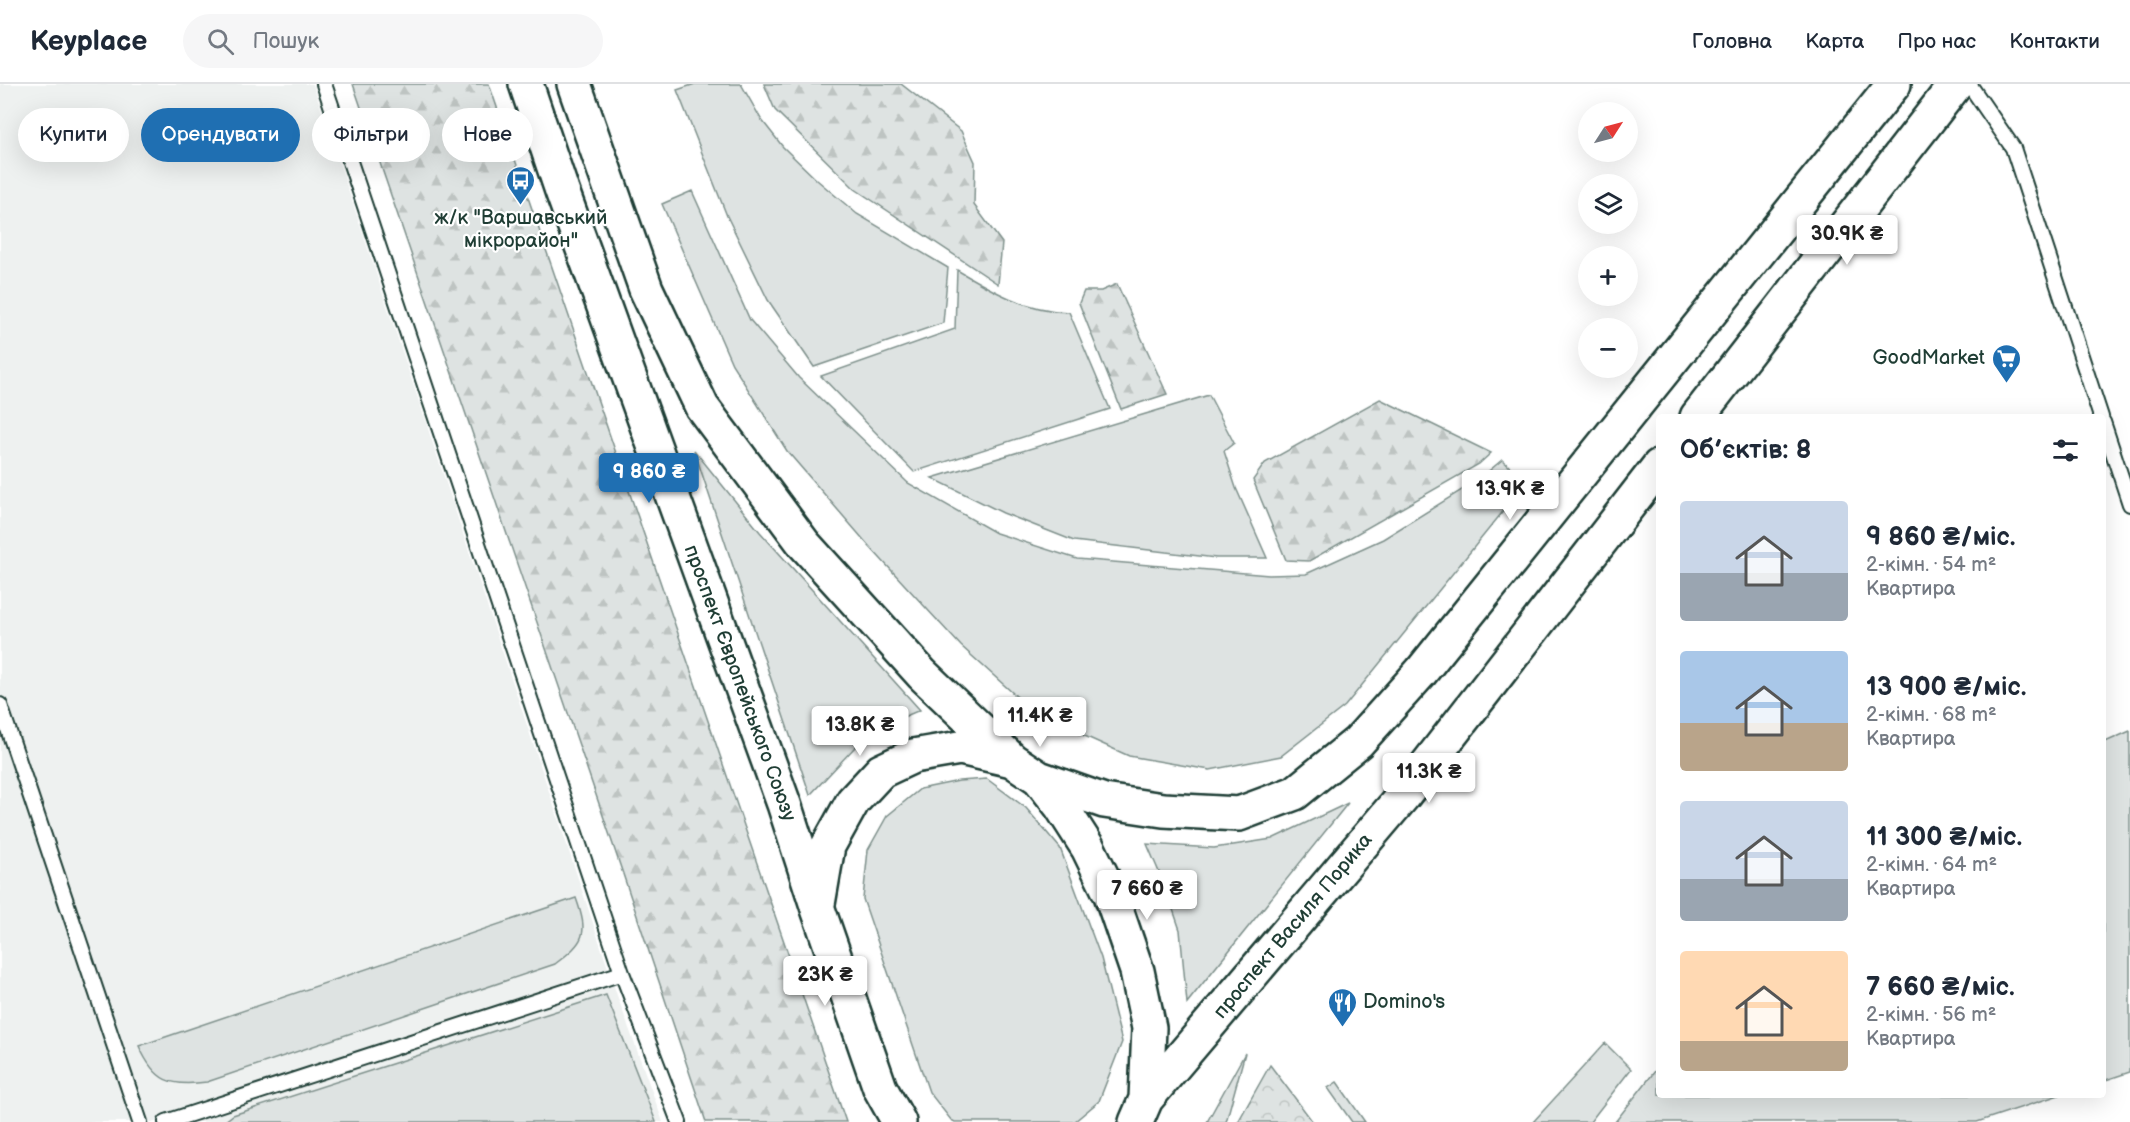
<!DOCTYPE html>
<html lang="uk">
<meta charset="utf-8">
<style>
:root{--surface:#fff;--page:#f6f6f7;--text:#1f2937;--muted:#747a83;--line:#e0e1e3;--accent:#1f6fb2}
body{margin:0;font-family:"Balsamiq Sans",sans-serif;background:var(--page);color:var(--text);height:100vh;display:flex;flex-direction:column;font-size:22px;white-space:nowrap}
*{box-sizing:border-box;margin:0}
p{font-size:20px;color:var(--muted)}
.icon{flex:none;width:33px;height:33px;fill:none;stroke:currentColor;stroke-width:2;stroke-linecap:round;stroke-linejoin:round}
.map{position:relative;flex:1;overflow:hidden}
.details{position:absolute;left:1656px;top:330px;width:450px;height:684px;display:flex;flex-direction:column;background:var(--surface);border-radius:6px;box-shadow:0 6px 24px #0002}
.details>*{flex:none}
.guide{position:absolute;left:18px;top:24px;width:570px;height:54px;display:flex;gap:12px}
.needle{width:39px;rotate:54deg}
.tools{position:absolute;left:1578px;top:18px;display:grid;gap:12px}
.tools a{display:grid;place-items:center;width:60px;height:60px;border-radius:50%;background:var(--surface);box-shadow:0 6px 24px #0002;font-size:30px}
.price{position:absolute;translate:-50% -51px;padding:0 14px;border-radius:6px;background:#fff;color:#222;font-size:20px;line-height:39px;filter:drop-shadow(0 2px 3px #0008)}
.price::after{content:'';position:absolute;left:50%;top:36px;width:18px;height:14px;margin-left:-9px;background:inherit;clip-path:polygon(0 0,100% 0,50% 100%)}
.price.selected{background:var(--accent);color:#fff}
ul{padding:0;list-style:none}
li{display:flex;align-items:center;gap:18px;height:150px;padding:0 24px}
li span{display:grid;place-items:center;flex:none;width:168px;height:120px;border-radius:6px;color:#555}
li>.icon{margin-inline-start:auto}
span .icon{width:72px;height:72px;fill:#fffc;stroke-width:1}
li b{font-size:26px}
h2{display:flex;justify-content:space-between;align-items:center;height:72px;padding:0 24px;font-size:26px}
.tag{padding:0 21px;border-radius:27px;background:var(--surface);box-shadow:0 6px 24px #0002;font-size:21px;line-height:54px}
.tag.selected{background:var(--accent);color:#fff}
header{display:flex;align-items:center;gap:36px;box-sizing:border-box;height:84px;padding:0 30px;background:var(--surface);border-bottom:2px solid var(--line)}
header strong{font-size:28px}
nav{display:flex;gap:33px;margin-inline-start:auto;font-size:21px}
.search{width:420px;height:54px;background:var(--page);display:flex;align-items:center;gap:15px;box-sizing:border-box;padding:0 21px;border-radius:33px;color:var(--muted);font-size:22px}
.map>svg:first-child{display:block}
.built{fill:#eef1f0}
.grass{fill:#dee3e2;stroke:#7e908b;stroke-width:1.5}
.forest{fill:url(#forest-firs);stroke:#7e908b;stroke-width:1.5}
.park{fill:url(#park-crowns);stroke:#7e908b;stroke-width:1.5}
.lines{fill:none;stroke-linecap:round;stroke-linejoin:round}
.lane-casing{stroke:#1f3d34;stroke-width:18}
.secondary-casing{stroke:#1f3d34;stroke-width:38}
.lane{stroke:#fff;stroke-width:14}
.secondary{stroke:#fff;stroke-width:33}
.labels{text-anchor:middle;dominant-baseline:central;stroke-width:4.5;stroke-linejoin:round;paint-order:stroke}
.poi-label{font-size:20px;fill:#1f3d34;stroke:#fff}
.street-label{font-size:20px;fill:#1f3d34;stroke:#fff}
</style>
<header>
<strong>Keyplace</strong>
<div class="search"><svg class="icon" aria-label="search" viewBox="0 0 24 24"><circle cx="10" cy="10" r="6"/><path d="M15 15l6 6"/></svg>Пошук</div>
<nav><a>Головна</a><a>Карта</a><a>Про нас</a><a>Контакти</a></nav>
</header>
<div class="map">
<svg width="2130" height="1038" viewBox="0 0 2130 1038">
<defs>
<pattern id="forest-firs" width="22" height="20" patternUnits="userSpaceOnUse" patternTransform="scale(1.5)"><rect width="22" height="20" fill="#dee3e2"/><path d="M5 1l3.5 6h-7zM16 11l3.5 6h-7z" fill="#bec4c2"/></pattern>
<pattern id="park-crowns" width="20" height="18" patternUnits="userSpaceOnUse" patternTransform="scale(1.5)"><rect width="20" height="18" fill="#dee3e2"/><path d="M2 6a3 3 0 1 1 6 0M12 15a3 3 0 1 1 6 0" fill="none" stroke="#bec4c2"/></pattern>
</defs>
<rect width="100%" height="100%" fill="#fff"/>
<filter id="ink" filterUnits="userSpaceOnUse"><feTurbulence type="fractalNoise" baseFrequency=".0167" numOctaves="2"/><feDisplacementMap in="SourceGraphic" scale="12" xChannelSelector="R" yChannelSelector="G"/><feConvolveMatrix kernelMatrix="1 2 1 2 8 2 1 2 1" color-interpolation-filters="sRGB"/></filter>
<g filter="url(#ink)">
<path class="built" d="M0,0H313L618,914L663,1038H0Z"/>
<path class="grass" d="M695,0H741L761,35L783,63L817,96L857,130L948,184L943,239L814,283L768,216L727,132L677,6Z
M692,107L750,236L799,294L908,399L996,449L1077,475L1269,491L1306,490L1383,455L1478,396L1502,376L1527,398L1345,622L1281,672L1210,686L1129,672L1036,630L961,562L869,462L787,367L732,280L662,120Z
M957,186C992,207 1027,227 1069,228L1110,325L914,388L821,292L955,245Z
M1209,311L1234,359L1224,367L1236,404L1267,474H1216L1074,457L1003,429L932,394Z
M694,366L760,448L920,626L887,640L855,663L810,711Z
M2130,647V988L2103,997V659Z
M987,695L1026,724L1060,764L1101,874L1122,958L1099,1017L1074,1038H955L951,1036L929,1008L863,815L868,766L887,732L920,705L959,697Z
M1348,719L1187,919L1180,846L1165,802L1147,760L1214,764L1272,755Z
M576,814C589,851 585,857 555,880L207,998C170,1003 155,998 139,962Z
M606,911L656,1038H224L233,1031Z
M1605,959L1631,985L1590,1038H1533Z
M1245,969L1226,1038H1207Z
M1659,982V1011H2059L1977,1038H1615Z
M1337,998L1365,1038H1352L1328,1004Z"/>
<path class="forest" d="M353,0H489L846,1038H706L622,787Z
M764,0H901L961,47L975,78L974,121L1002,159L998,200L855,105L775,26Z
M1117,200L1167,310L1121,325L1079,219L1084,207H1101Z
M1380,315L1491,369L1479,380L1309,477L1286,476L1253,396L1265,379Z"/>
<path class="park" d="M1270,981L1313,1038H1238Z"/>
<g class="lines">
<defs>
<path id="lane" d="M324,0L622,889L679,1038
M1969,0L2013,64L2101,333
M2103,338L2130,420
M0,621L140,1038
M166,1038L622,889"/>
<path id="secondary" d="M526,0L562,107L784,720L818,825L880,1004L899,1038
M574,0L646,205L702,323L804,460L922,590L1012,676
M1697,333L1956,0
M1039,694L1104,717L1163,726L1239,730L1295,709L1358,658L1421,588L1894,0
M818,820L828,762L853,717L881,687L913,672L960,664L1012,676L1039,694L1061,722L1088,764L1111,811L1137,887L1149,944L1146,1015L1136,1038
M1146,1015L1403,712L1659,382"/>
</defs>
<use href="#lane" class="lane-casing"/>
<use href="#secondary" class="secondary-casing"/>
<use href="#lane" class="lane"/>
<use href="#secondary" class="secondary"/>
</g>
</g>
<defs>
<symbol id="bus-pin" viewBox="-11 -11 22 30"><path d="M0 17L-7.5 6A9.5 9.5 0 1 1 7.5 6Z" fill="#1f6fb2" stroke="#fff"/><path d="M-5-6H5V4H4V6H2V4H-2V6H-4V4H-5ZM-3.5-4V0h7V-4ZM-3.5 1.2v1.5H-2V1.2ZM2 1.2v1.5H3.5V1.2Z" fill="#fff"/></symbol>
<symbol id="supermarket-pin" viewBox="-11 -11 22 30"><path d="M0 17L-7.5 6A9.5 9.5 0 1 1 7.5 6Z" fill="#1f6fb2" stroke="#fff"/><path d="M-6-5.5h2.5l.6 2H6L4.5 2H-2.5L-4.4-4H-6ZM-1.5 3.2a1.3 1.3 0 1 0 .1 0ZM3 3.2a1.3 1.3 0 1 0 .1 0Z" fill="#fff"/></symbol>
<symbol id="restaurant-pin" viewBox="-11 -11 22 30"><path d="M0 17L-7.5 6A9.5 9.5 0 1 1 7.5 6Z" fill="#1f6fb2" stroke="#fff"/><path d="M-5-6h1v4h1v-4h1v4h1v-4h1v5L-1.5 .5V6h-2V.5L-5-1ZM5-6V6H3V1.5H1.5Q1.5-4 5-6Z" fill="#fff"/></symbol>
</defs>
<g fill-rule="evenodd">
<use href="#bus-pin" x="504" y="80" width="33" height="45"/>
<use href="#supermarket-pin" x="1990" y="258" width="33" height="45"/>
<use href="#restaurant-pin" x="1326" y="902" width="33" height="45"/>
</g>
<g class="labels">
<g class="poi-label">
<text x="521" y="134">ж/к "Варшавський<tspan x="521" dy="23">мікрорайон"</tspan></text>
<text x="1985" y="274" text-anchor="end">GoodMarket</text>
<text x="1363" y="918" text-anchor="start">Domino's</text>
</g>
<g class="street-label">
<text transform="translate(740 599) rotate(70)">проспект Європейського Союзу</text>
<text transform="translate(1293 842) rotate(-50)">проспект Василя Порика</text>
</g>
</g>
</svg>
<div class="tools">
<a><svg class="needle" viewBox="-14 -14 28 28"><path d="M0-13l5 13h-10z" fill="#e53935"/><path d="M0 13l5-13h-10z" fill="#747a83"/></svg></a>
<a><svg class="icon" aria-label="layers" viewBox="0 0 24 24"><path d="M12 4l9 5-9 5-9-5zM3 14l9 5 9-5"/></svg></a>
<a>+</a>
<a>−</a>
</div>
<b class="price" style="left:1847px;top:182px">30.9K ₴</b>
<b class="price selected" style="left:649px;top:420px">9 860 ₴</b>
<b class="price" style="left:1510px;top:437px">13.9K ₴</b>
<b class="price" style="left:1040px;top:664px">11.4K ₴</b>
<b class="price" style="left:860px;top:673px">13.8K ₴</b>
<b class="price" style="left:1429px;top:720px">11.3K ₴</b>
<b class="price" style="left:1147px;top:837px">7 660 ₴</b>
<b class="price" style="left:825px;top:923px">23K ₴</b>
<div class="guide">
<a class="tag">Купити</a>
<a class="tag selected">Орендувати</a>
<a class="tag">Фільтри</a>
<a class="tag">Нове</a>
</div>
<section class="details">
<h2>Об’єктів: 8<svg class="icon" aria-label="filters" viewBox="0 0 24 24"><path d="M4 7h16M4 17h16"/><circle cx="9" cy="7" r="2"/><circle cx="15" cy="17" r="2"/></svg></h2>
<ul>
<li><span style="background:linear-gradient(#c9d6e8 60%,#9aa5b1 0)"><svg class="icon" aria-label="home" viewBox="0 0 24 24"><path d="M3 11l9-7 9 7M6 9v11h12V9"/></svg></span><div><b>9 860 ₴/міс.</b><p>2-кімн. · 54 m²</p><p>Квартира</p></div></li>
<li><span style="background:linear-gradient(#a9c7e8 60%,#b9a48a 0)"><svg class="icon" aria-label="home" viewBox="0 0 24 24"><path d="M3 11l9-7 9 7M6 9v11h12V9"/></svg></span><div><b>13 900 ₴/міс.</b><p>2-кімн. · 68 m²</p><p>Квартира</p></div></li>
<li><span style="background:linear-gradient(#c9d6e8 65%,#9aa5b1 0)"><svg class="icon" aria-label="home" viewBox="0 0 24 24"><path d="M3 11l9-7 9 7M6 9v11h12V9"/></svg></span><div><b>11 300 ₴/міс.</b><p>2-кімн. · 64 m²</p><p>Квартира</p></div></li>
<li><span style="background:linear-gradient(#ffd9b3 75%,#b9a48a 0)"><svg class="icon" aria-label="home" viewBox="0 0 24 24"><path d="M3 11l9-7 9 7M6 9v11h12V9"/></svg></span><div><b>7 660 ₴/міс.</b><p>2-кімн. · 56 m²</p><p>Квартира</p></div></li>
</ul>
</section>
</div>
